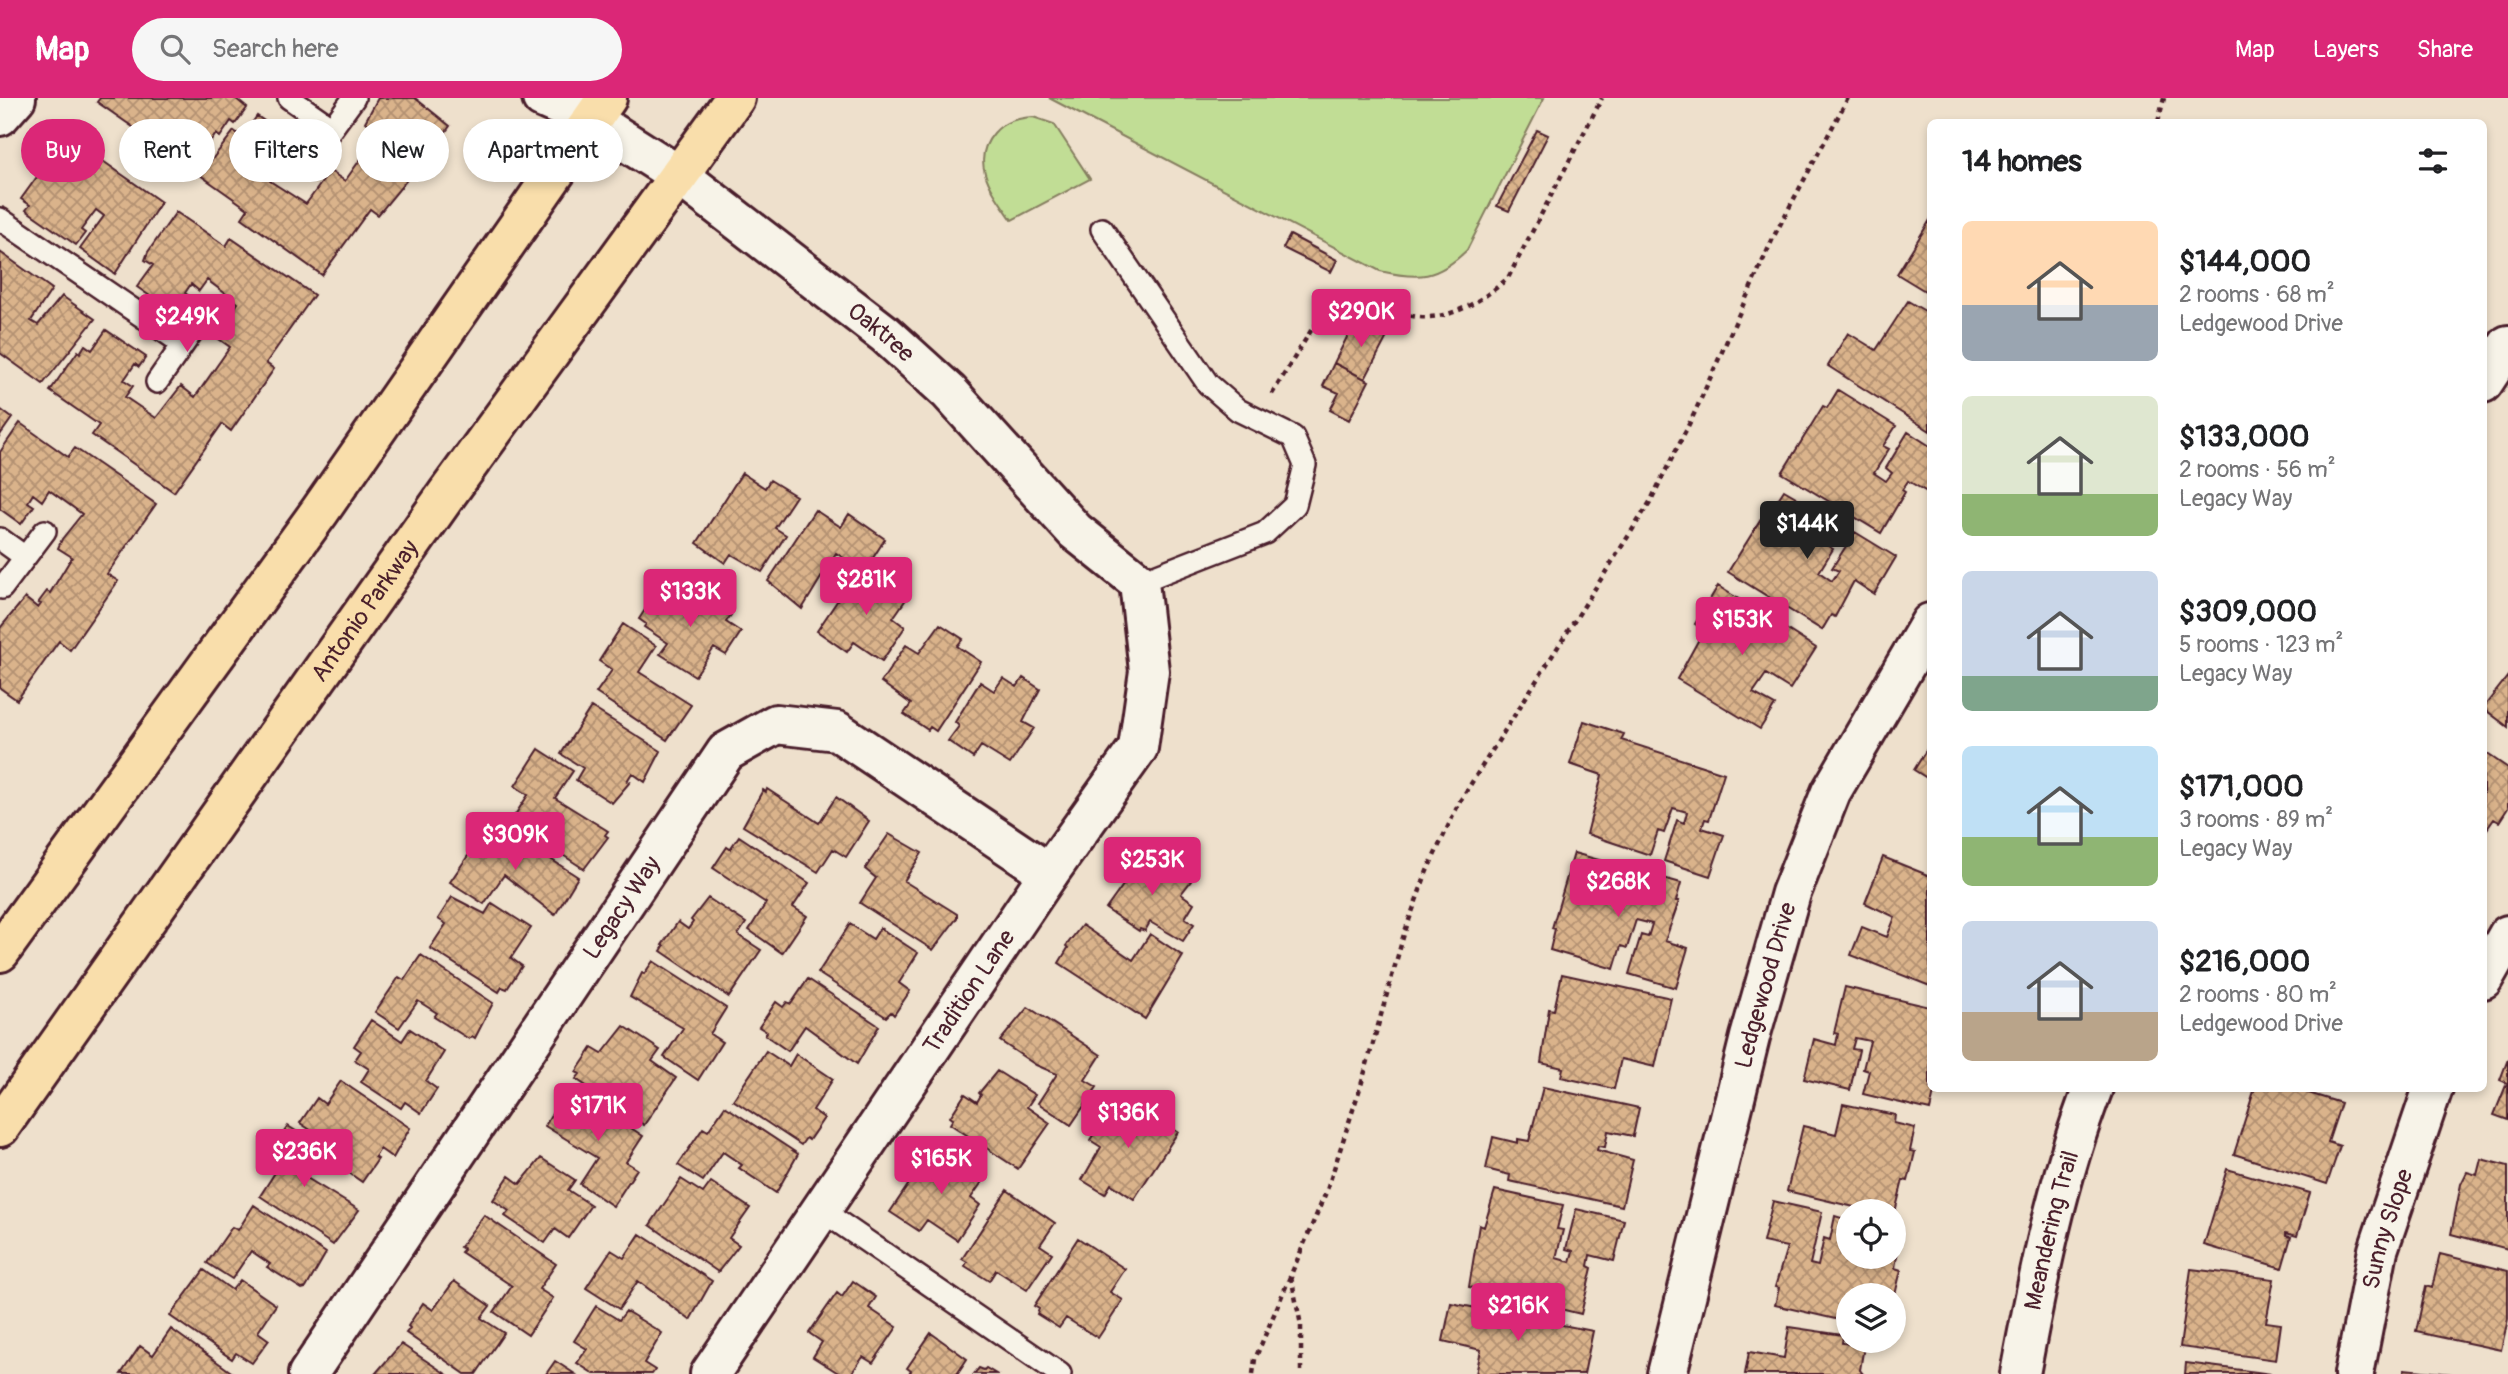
<!DOCTYPE html>
<meta charset="utf-8">
<style>
:root{--surface:#fff;--page:#f6f6f6;--text:#202124;--muted:#757577;--accent:#db2777}
body{margin:0;font-family:Pangolin,sans-serif;background:var(--page);color:var(--text);height:100vh;display:flex;flex-direction:column;font-size:26px;white-space:nowrap}
*{box-sizing:border-box;margin:0}
p{font-size:23px;color:var(--muted)}
.icon{flex:none;width:38px;height:38px;fill:none;stroke:currentColor;stroke-width:2;stroke-linecap:round;stroke-linejoin:round}
.map{position:relative;flex:1;overflow:hidden}
.drawer{position:absolute;left:1927px;top:21px;width:560px;height:973px;display:flex;flex-direction:column;background:var(--surface);border-radius:10px;box-shadow:0 4px 10px #0003}
.drawer>*{flex:none}
.hud{position:absolute;left:21px;top:21px;width:665px;height:63px;display:flex;gap:14px}
.tools{position:absolute;left:1836px;top:1101px;display:grid;gap:14px}
.tools a{display:grid;place-items:center;width:70px;height:70px;border-radius:50%;background:var(--surface);box-shadow:0 4px 10px #0003;font-size:35px}
.price{position:absolute;translate:-50% -60px;padding:0 16px;border-radius:7px;background:var(--accent);color:#fff;font-size:23px;line-height:46px;filter:drop-shadow(0 2px 4px #0008)}
.price::after{content:'';position:absolute;left:50%;top:42px;width:21px;height:16px;margin-left:-10px;background:inherit;clip-path:polygon(0 0,100% 0,50% 100%)}
.price.active{background:#222;color:#fff}
ul{padding:0;list-style:none}
li{display:flex;align-items:center;gap:21px;height:175px;padding:0 35px}
li span{display:grid;place-items:center;flex:none;width:196px;height:140px;border-radius:10px;color:#555}
li>.icon{margin-inline-start:auto}
span .icon{width:84px;height:84px;fill:#fffc;stroke-width:1}
li b{font-size:30px}
h2{display:flex;justify-content:space-between;align-items:center;height:84px;padding:0 35px;font-size:30px}
.pill{padding:0 24px;border-radius:32px;background:var(--surface);box-shadow:0 4px 10px #0003;font-size:24px;line-height:63px}
.pill.active{background:var(--accent);color:#fff}
header{display:flex;align-items:center;gap:42px;box-sizing:border-box;height:98px;padding:0 35px;background:var(--accent);color:#fff}
header strong{font-size:33px}
nav{display:flex;gap:38px;margin-inline-start:auto;font-size:24px}
.search{width:490px;height:63px;background:var(--page);display:flex;align-items:center;gap:18px;box-sizing:border-box;padding:0 24px;border-radius:38px;color:var(--muted);font-size:26px}
.map>svg:first-child{display:block}
.garden{fill:#c1dd95;stroke:#867e60;stroke-width:2}
.building{fill:url(#building-cross-hatch);stroke:#4a1f2b;stroke-width:2}
.lines{fill:none;stroke-linecap:round;stroke-linejoin:round}
.service-casing{stroke:#4a1f2b;stroke-width:26}
.minor-casing{stroke:#4a1f2b;stroke-width:44}
.tertiary-casing{stroke:#4a1f2b;stroke-width:44}
.primary-casing{stroke:#4a1f2b;stroke-width:44}
.path{stroke:#4a1f2b;stroke-width:4.5;stroke-dasharray:5 5;stroke-linecap:butt}
.service{stroke:#f7f3e8;stroke-width:21}
.minor{stroke:#f7f3e8;stroke-width:38}
.tertiary{stroke:#f7f3e8;stroke-width:38}
.primary{stroke:#f9deab;stroke-width:38}
.labels{text-anchor:middle;dominant-baseline:central;stroke-width:6;stroke-linejoin:round;paint-order:stroke}
.street-label{font-size:24px;fill:#4a1f2b;stroke:#f7f3e8}
</style>
<header>
<strong>Map</strong>
<div class="search"><svg class="icon" aria-label="search" viewBox="0 0 24 24"><circle cx="10" cy="10" r="6"/><path d="M15 15l6 6"/></svg>Search here</div>
<nav><a>Map</a><a>Layers</a><a>Share</a></nav>
</header>
<div class="map">
<svg width="2508" height="1276" viewBox="0 0 2508 1276">
<defs>
<pattern id="building-cross-hatch" width="8" height="8" patternUnits="userSpaceOnUse" patternTransform="scale(1.75)"><rect width="8" height="8" fill="#dab38b"/><path d="M0 0l8 8M0 8l8-8" fill="none" stroke="#b39172"/></pattern>
</defs>
<rect width="100%" height="100%" fill="#eee0cc"/>
<filter id="ink" filterUnits="userSpaceOnUse"><feTurbulence type="fractalNoise" baseFrequency=".0143" numOctaves="2"/><feDisplacementMap in="SourceGraphic" scale="14" xChannelSelector="R" yChannelSelector="G"/><feConvolveMatrix kernelMatrix="1 2 1 2 8 2 1 2 1" color-interpolation-filters="sRGB"/></filter>
<g filter="url(#ink)">
<path class="garden" d="M1049,0H1544L1467,152C1437,181 1419,182 1380,173Z
M1033,19L1054,26L1090,81L1012,122C994,95 968,65 994,35C1004,23 1018,20 1033,19Z"/>
<path class="building" d="M100,0H235L247,10L235,26L231,23L220,39L216,36L192,70L97,4Z
M378,0H415L450,28L437,46L424,37L415,49L423,54L406,83L378,117L370,111L322,177L242,120L248,111L200,77L234,33L242,39L257,18L294,44L281,62L276,59L271,67L278,72L270,83L306,106L330,73L345,83L369,49L378,33L365,24Z
M1537,32L1548,37L1509,113L1497,108Z
M66,37L161,104L115,176L80,151L104,118L96,112L81,132L85,135L76,147L26,112L30,107L21,101L44,69L41,66L53,50L56,52Z
M176,114L226,148L231,140L314,197L266,265L274,271L231,333L222,326L174,394L92,337L99,327L50,293L78,253L80,255L85,247L92,252L106,232L146,259L139,269L135,266L124,282L133,288L125,299L156,320L181,288L195,299L230,249L216,239L238,205L207,182L199,193L191,186L185,195L189,198L176,216L137,189L153,167L145,162L148,154Z
M1930,122V196L1897,176Z
M1290,137L1337,162L1331,174L1283,150Z
M0,154L52,191L31,223L38,227L62,198L95,221L43,286L0,255Z
M1908,203L1930,216V333L1828,268L1848,235L1876,252Z
M1356,221L1388,237L1365,281L1334,265Z
M1334,265L1369,283L1349,322L1330,312L1339,295L1323,288Z
M1838,292L1896,328L1883,348L1889,351L1874,375L1886,383L1892,375L1886,370L1908,334L1930,348V393L1929,395L1908,383L1902,392L1905,394L1881,435L1782,375L1823,308L1827,310Z
M0,311L12,320L0,337Z
M20,325L68,359L75,350L156,406L107,476L118,483L70,552L59,543L17,602L0,590V530L25,500L38,510L41,506L38,505L47,493L50,495L72,459L58,450L62,441L82,416L49,392L42,403L33,396L28,404L34,408L21,426L0,411V354Z
M742,375L765,390L770,382L796,398L775,430L786,437L762,474L731,456L725,465L697,445Z
M1784,392L1842,426L1828,448L1833,451L1819,474L1832,483L1839,473L1832,470L1855,434L1896,459L1874,496L1854,483L1835,519L1831,517L1822,532L1728,474L1770,407L1773,409Z
M815,412L841,429L849,416L885,441L864,474L836,455L802,511L768,483Z
M875,474L909,497L893,520L905,529L882,563L854,544L847,554L817,533L854,478L866,487Z
M1718,488L1816,550L1790,591L1766,576L1753,595L1775,607L1760,631L1677,581L1704,532L1695,526Z
M689,490L731,517L726,524L741,534L726,557L714,550L695,578L660,556L668,545L644,529L646,526L639,521L650,504L658,509L667,495L680,504Z
M623,526L656,548L639,574L691,607L667,642L596,595L612,572L599,563Z
M940,526L963,541L957,548L981,564L936,633L930,629L928,632L904,616L911,606L881,584L906,547L919,555Z
M2508,578V629L2483,610Z
M1003,580L1017,589L1023,580L1040,591L1023,624L1034,630L1010,666L981,648L973,660L948,643L959,628L955,624L980,584L994,593Z
M591,609L661,653L645,684L632,675L627,683L630,684L612,705L576,682L583,670L561,656Z
M1584,623L1624,636L1621,642L1724,675L1709,722L1705,721L1702,730L1724,737L1710,778L1664,763L1677,722L1684,725L1687,714L1673,710L1664,735L1658,733L1650,757L1587,736L1602,677L1570,666Z
M1930,646V682L1914,672Z
M539,651L573,673L555,700L608,733L605,737L608,739L584,771L511,723L528,697L515,688Z
M2483,653L2508,670V710L2499,724L2494,721L2487,731L2483,728Z
M767,691L819,725L836,699L869,723L846,759L833,751L818,774L743,728L763,692L766,694Z
M505,731L578,779L555,817L504,777L484,806L450,784L476,746L489,754Z
M889,736L922,755L904,783L957,816V820L933,852L860,805L876,780L865,771Z
M739,738L809,785L793,809L807,818L782,855L749,832L766,805L713,770L727,749L730,751Z
M1131,753L1154,767L1158,761L1191,783L1181,796L1194,805L1185,820L1194,826L1183,843L1150,824L1145,833L1140,831L1139,833L1106,811L1126,783L1115,776Z
M1574,755L1681,785L1676,803H1679L1665,843L1688,850L1676,890L1629,876L1641,837L1648,839L1652,826L1636,822L1627,850L1621,848L1614,871L1550,852L1555,831L1552,830Z
M1883,759L1930,778V888L1851,857L1862,829L1887,839L1895,819L1865,805Z
M452,799L485,816L492,805L531,830L511,860L522,868L507,891L502,889L499,894L430,850L446,826L438,821Z
M708,800L746,825L738,837L761,852L729,899L661,853L664,848L662,847L678,824L688,831L693,824L691,822Z
M850,826L873,841L880,830L918,855L899,885L910,893L894,917L891,914L886,919L818,875Z
M1082,827L1133,862L1150,836L1183,858L1145,921L1059,865L1068,850L1066,848Z
M421,857L493,905L475,940L472,938L469,941L434,919L437,915L418,903L399,930L375,914L399,879L404,882Z
M653,863L726,910L710,936L722,944L698,982L664,959L683,930L630,899L642,875L644,876Z
M1562,876L1671,900L1655,969L1621,961L1614,991L1561,979L1563,970L1541,965L1549,911L1554,912Z
M808,881L879,928L857,966L805,928L788,953L765,937L767,934L759,929L776,904L783,909L787,904L791,906Z
M1845,889L1930,909V990H1935L1930,1012L1863,996L1869,973L1863,971L1870,943L1855,940L1852,951L1859,952L1850,992L1804,981L1814,941L1836,947L1838,936L1834,935Z
M1028,909L1101,957L1085,982L1097,989L1071,1027L1038,1005L1057,976L1036,967L1000,943Z
M371,922L402,943L410,931L444,954L426,983L437,991L421,1015L405,1004L401,1010L361,984L369,971L355,962L361,953L354,948Z
M624,928L660,952L652,963L676,980L644,1027L576,981L580,976L576,974L592,950L602,956Z
M766,953L789,968L796,956L833,981L813,1012L824,1020L809,1042L806,1040L801,1047L733,1002Z
M2508,961V1022L2494,1017L2507,985L2500,982Z
M997,973L1035,997L1027,1009L1050,1025L1018,1071L950,1026L953,1021L950,1019L965,996L977,1004L981,997L979,995Z
M341,983L410,1030L393,1060L380,1051L375,1059L378,1061L362,1084L325,1058L333,1047L300,1025L317,1000L325,1006Z
M1543,989L1639,1010L1633,1038L1608,1033L1605,1049L1598,1048L1597,1052L1633,1062L1622,1108L1509,1083L1510,1077L1486,1071L1493,1039L1518,1045V1041L1529,1043Z
M571,990L643,1038L626,1064L637,1071L613,1108L580,1086L597,1060L545,1028L560,1002L562,1003Z
M2255,990H2292L2341,1005L2328,1044L2340,1048L2327,1086L2234,1056Z
M1115,1003L1145,1022L1151,1013L1174,1028L1173,1031L1178,1034L1134,1101L1111,1086L1105,1096L1082,1082L1101,1049L1090,1042Z
M1843,1006L1895,1017L1894,1025L1915,1030L1910,1053L1915,1054L1908,1083L1903,1082L1894,1118V1113H1871L1787,1093L1803,1028L1836,1036Z
M725,1008L798,1056L776,1095L739,1070L742,1067L723,1054L703,1083L678,1067L703,1030L708,1033Z
M288,1028L321,1049L302,1077L359,1112L333,1147L260,1098L276,1073L263,1065Z
M949,1055L986,1078L971,1100L980,1107L957,1142L927,1122L919,1133L890,1114L927,1059L940,1068Z
M541,1060L575,1082L568,1092L591,1107L568,1140L555,1131L545,1145L505,1118L509,1113L493,1102L509,1078L520,1086Z
M2481,1061L2508,1068V1151L2451,1136L2461,1086L2467,1074L2477,1077Z
M2227,1071L2310,1095L2297,1138L2286,1135V1138L2291,1139L2282,1170L2204,1147Z
M681,1081L703,1095L711,1084L750,1110L729,1140L739,1147L718,1174L650,1127Z
M1007,1092L1055,1125L1040,1147L1052,1155L1027,1192L996,1172L989,1183L965,1168L967,1164L962,1161Z
M1495,1092L1563,1107L1557,1131L1563,1132L1556,1160L1570,1164L1573,1153L1566,1151L1576,1111L1624,1122L1614,1163L1590,1157L1588,1168L1592,1170L1581,1216L1469,1189L1479,1127L1484,1129Z
M1773,1103L1822,1114L1810,1166L1818,1168L1824,1140L1830,1142L1835,1118L1848,1122V1158H1894V1132L1901,1134L1895,1170L1901,1172L1894,1201V1197H1848V1224L1775,1207L1779,1190L1775,1189L1787,1149L1763,1144Z
M254,1107L326,1155L306,1190L302,1191L267,1169L270,1166L251,1153L232,1181L207,1165L232,1129L238,1132Z
M484,1117L556,1166L539,1191L553,1200L528,1237L494,1214L512,1188L461,1154L464,1151L460,1149Z
M640,1136L712,1183L690,1222L638,1183L619,1211L586,1190L611,1152L624,1160Z
M1078,1140L1125,1171L1110,1194L1123,1202L1098,1240L1066,1220L1059,1230L1037,1216L1039,1211L1034,1208Z
M2440,1156L2508,1173V1221L2501,1252L2416,1234L2426,1188L2432,1190Z
M2191,1171L2274,1181L2266,1224L2281,1226L2276,1262L2180,1249Z
M204,1172L232,1192L240,1182L276,1207L258,1234L269,1242L252,1265L236,1255L232,1261L170,1218Z
M454,1183L490,1208L481,1220L504,1235L476,1276H465L406,1235L410,1230L408,1228L423,1205L433,1212Z
M853,1183L876,1199L869,1210L897,1229L873,1265L863,1259L851,1276H840L813,1259L822,1244L809,1235L837,1195L842,1199Z
M1451,1205L1593,1233L1584,1276H1476L1481,1252L1443,1243Z
M596,1208L619,1222L626,1213L662,1235L644,1265L655,1272L652,1276H594L577,1265L587,1251L574,1243Z
M1789,1229L1843,1237L1842,1245L1864,1248L1860,1272L1863,1276H1745L1749,1254L1784,1260Z
M171,1231L234,1276H121L140,1248L153,1257Z
M931,1235L967,1261L957,1276H909L911,1273L907,1270Z
M401,1246L446,1276H375Z
M555,1263L575,1276H546Z
M2186,1265L2257,1274L2271,1276H2185Z
M979,1270L984,1272L986,1270L996,1276H974Z
M2404,1271L2452,1276H2404Z"/>
<g class="lines">
<defs>
<path id="service" d="M289,0L332,30
M307,64L354,0
M0,121L183,246
M1102,131L1208,286L1238,312L1293,339L1305,367L1295,407L1265,435L1139,484
M157,284L203,218
M0,441L25,459
M2,490L45,433
M821,1112L1060,1276"/>
<g id="minor">
<path d="M542,0L592,22"/>
<path d="M0,18L16,0"/>
<path d="M2483,881L2508,837"/>
<path id="s1" d="M308,1276L726,654L776,626L837,633L1049,775"/>
<path id="s2" d="M710,1276L1049,775L1138,650L1149,573L1139,484"/>
<path id="s3" d="M1667,1276L1750,939L1791,795L1831,694L1930,525"/>
<path id="s4" d="M2354,1276L2378,1152L2433,990"/>
</g>
<g id="tertiary">
<path id="s5" d="M592,22L680,78L885,236L949,294L1075,433L1139,484"/>
<path d="M2483,285L2508,247"/>
<path id="s6" d="M2020,1276C2038,1179 2057,1083 2093,990"/>
</g>
<g id="primary">
<path d="M0,854L320,413L607,0"/>
<path id="s7" d="M0,1029L447,396L735,0"/>
</g>
</defs>
<use href="#service" class="service-casing"/>
<use href="#minor" class="minor-casing"/>
<use href="#tertiary" class="tertiary-casing"/>
<use href="#primary" class="primary-casing"/>
<path class="path" d="M2158,24L2164,0
M1272,296L1312,231L1347,199C1375,199 1380,208 1404,216C1443,228 1481,204 1508,180L1602,0
M1291,1179L1301,1227V1276
M1253,1276L1255,1261L1327,1092L1362,984L1404,836L1427,773L1460,703L1650,404L1694,316L1774,138L1848,0"/>
<use href="#service" class="service"/>
<use href="#minor" class="minor"/>
<use href="#tertiary" class="tertiary"/>
<use href="#primary" class="primary"/>
</g>
</g>
<g class="labels">
<g class="street-label">
<text stroke="none"><textPath href="#s5" startOffset="359">Oaktree</textPath></text>
<text stroke="none"><textPath href="#s7" startOffset="632">Antonio Parkway</textPath></text>
<text stroke="none"><textPath href="#s1" startOffset="562">Legacy Way</textPath></text>
<text stroke="none"><textPath href="#s3" startOffset="401">Ledgewood Drive</textPath></text>
<text stroke="none"><textPath href="#s2" startOffset="462">Tradition Lane</textPath></text>
<text stroke="none"><textPath href="#s6" startOffset="147">Meandering Trail</textPath></text>
<text stroke="none"><textPath href="#s4" startOffset="149">Sunny Slope</textPath></text>
</g>
</g>
</svg>
<div class="tools">
<a><svg class="icon" aria-label="locate" viewBox="0 0 24 24"><circle cx="12" cy="12" r="6"/><path d="M12 2v4M12 18v4M2 12h4M18 12h4"/></svg></a>
<a><svg class="icon" aria-label="layers" viewBox="0 0 24 24"><path d="M12 4l9 5-9 5-9-5zM3 14l9 5 9-5"/></svg></a>
</div>
<b class="price" style="left:1361px;top:251px">$290K</b>
<b class="price" style="left:187px;top:256px">$249K</b>
<b class="price active" style="left:1807px;top:463px">$144K</b>
<b class="price" style="left:866px;top:519px">$281K</b>
<b class="price" style="left:690px;top:531px">$133K</b>
<b class="price" style="left:1742px;top:559px">$153K</b>
<b class="price" style="left:515px;top:774px">$309K</b>
<b class="price" style="left:1152px;top:799px">$253K</b>
<b class="price" style="left:1618px;top:821px">$268K</b>
<b class="price" style="left:598px;top:1045px">$171K</b>
<b class="price" style="left:1128px;top:1052px">$136K</b>
<b class="price" style="left:304px;top:1091px">$236K</b>
<b class="price" style="left:941px;top:1098px">$165K</b>
<b class="price" style="left:1518px;top:1245px">$216K</b>
<div class="hud">
<a class="pill active">Buy</a>
<a class="pill">Rent</a>
<a class="pill">Filters</a>
<a class="pill">New</a>
<a class="pill">Apartment</a>
</div>
<section class="drawer">
<h2>14 homes<svg class="icon" aria-label="filters" viewBox="0 0 24 24"><path d="M4 7h16M4 17h16"/><circle cx="9" cy="7" r="2"/><circle cx="15" cy="17" r="2"/></svg></h2>
<ul>
<li><span style="background:linear-gradient(#ffd9b3 60%,#9aa5b1 0)"><svg class="icon" aria-label="home" viewBox="0 0 24 24"><path d="M3 11l9-7 9 7M6 9v11h12V9"/></svg></span><div><b>$144,000</b><p>2 rooms · 68 m²</p><p>Ledgewood Drive</p></div></li>
<li><span style="background:linear-gradient(#dfe7d0 70%,#8fb573 0)"><svg class="icon" aria-label="home" viewBox="0 0 24 24"><path d="M3 11l9-7 9 7M6 9v11h12V9"/></svg></span><div><b>$133,000</b><p>2 rooms · 56 m²</p><p>Legacy Way</p></div></li>
<li><span style="background:linear-gradient(#c9d6e8 75%,#7fa58c 0)"><svg class="icon" aria-label="home" viewBox="0 0 24 24"><path d="M3 11l9-7 9 7M6 9v11h12V9"/></svg></span><div><b>$309,000</b><p>5 rooms · 123 m²</p><p>Legacy Way</p></div></li>
<li><span style="background:linear-gradient(#bfe0f5 65%,#8fb573 0)"><svg class="icon" aria-label="home" viewBox="0 0 24 24"><path d="M3 11l9-7 9 7M6 9v11h12V9"/></svg></span><div><b>$171,000</b><p>3 rooms · 89 m²</p><p>Legacy Way</p></div></li>
<li><span style="background:linear-gradient(#c9d6e8 65%,#b9a48a 0)"><svg class="icon" aria-label="home" viewBox="0 0 24 24"><path d="M3 11l9-7 9 7M6 9v11h12V9"/></svg></span><div><b>$216,000</b><p>2 rooms · 80 m²</p><p>Ledgewood Drive</p></div></li>
</ul>
</section>
</div>
